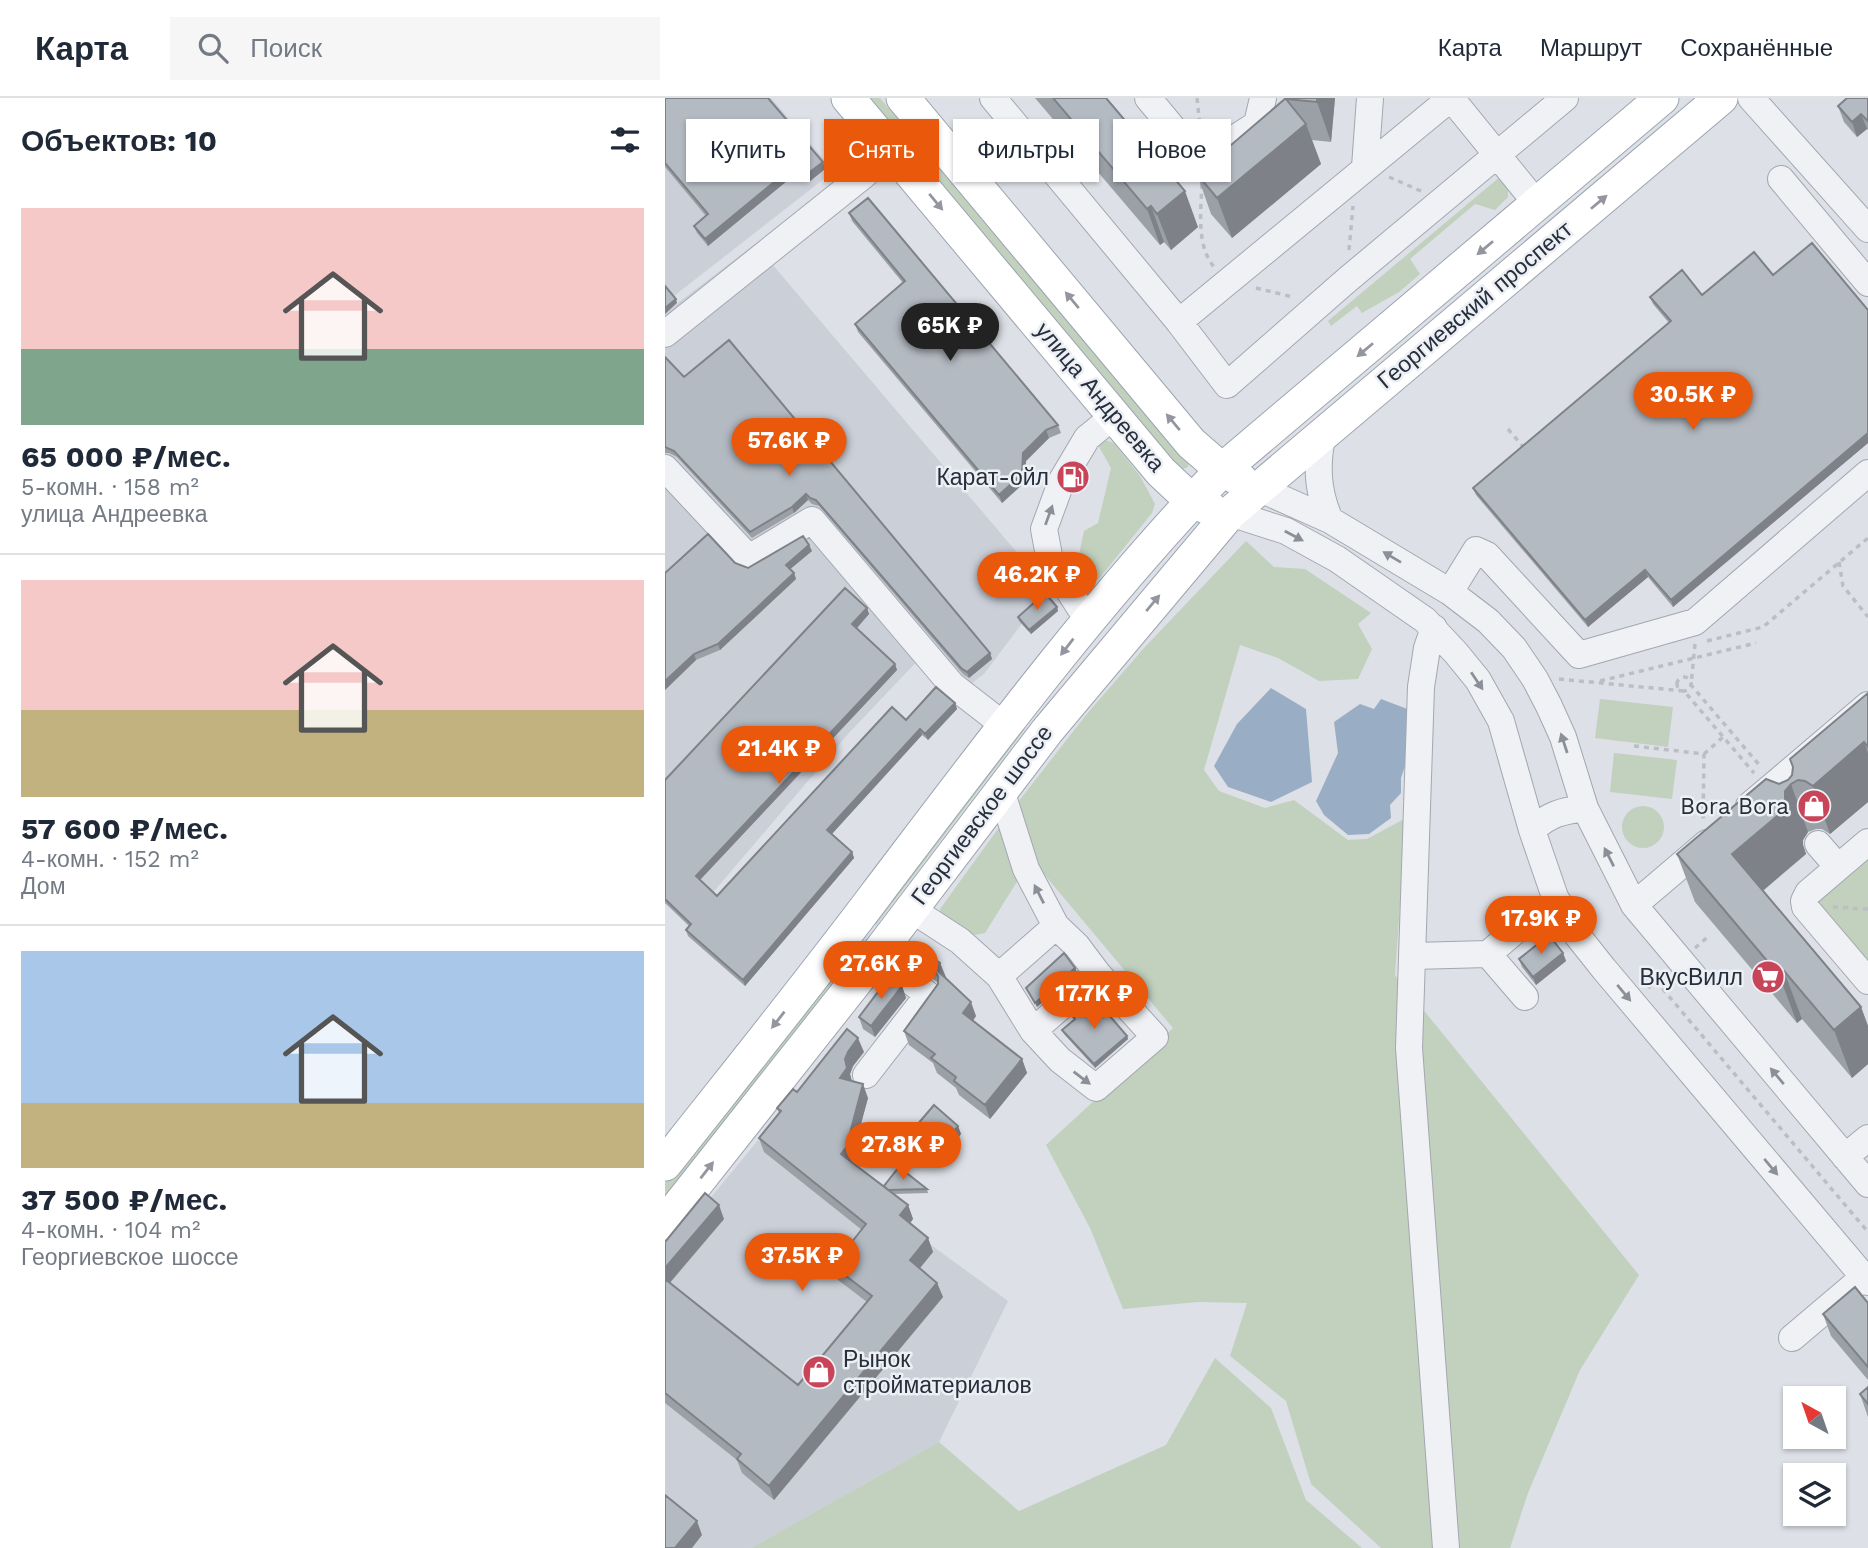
<!DOCTYPE html>
<html lang="ru">
<meta charset="utf-8">
<style>
:root{--surface:#fff;--page:#f6f6f7;--text:#1f2937;--muted:#747a83;--line:#e0e1e3;--accent:#ea580c}
body{margin:0;font-family:"Work Sans",sans-serif;background:var(--page);color:var(--text);height:100vh;display:flex;flex-direction:column;font-size:26px;white-space:nowrap}
*{box-sizing:border-box;margin:0}
p{font-size:23px;color:var(--muted)}
.icon{flex:none;width:38px;height:38px;fill:none;stroke:currentColor;stroke-width:2;stroke-linecap:round;stroke-linejoin:round}
.map{position:relative;flex:1;overflow:hidden}
.details{display:flex;flex-direction:column;background:var(--surface);width:665px}
.details>*{flex:none}
.top-card{position:absolute;left:21px;top:21px;width:665px;height:63px;display:flex;gap:14px}
.needle{width:46px;rotate:320deg}
.fabs{position:absolute;left:1118px;top:1288px;display:grid;gap:14px}
.fabs a{display:grid;place-items:center;width:63px;height:63px;border-radius:0px;background:var(--surface);box-shadow:0 2px 5px #0004;font-size:35px}
.price{position:absolute;translate:-50% -60px;padding:0 16px;border-radius:24px;background:var(--accent);color:#fff;font-size:23px;line-height:46px;filter:drop-shadow(0 2px 4px #0008)}
.price::after{content:'';position:absolute;left:50%;top:42px;width:21px;height:16px;margin-left:-10px;background:inherit;clip-path:polygon(0 0,100% 0,50% 100%)}
.price.current{background:#222;color:#fff}
ul{padding:0;list-style:none}
li{display:grid;align-content:center;gap:14px;height:371px;padding:0 21px}
li+li{border-top:2px solid var(--line)}
li span{display:grid;place-items:center;height:217px;border-radius:0px;color:#555}
li>.icon{margin-inline-start:auto}
span .icon{width:126px;height:126px;fill:#fffc;stroke-width:1}
li b{font-size:30px}
h2{display:flex;justify-content:space-between;align-items:center;height:84px;padding:0 21px;font-size:30px}
.chip{padding:0 24px;border-radius:0px;background:var(--surface);box-shadow:0 2px 5px #0004;font-size:24px;line-height:63px}
.chip.current{background:var(--accent);color:#fff}
header{display:flex;align-items:center;gap:42px;box-sizing:border-box;height:98px;padding:0 35px;background:var(--surface);border-bottom:2px solid var(--line)}
header strong{font-size:33px}
nav{display:flex;gap:38px;margin-inline-start:auto;font-size:24px}
.search{width:490px;height:63px;background:var(--page);display:flex;align-items:center;gap:18px;box-sizing:border-box;padding:0 24px;border-radius:0px;color:var(--muted);font-size:26px}
main{display:flex;flex:1;min-height:0}
.map>svg:first-child{display:block}
.built{fill:#cbcfd8}
.green{fill:#c2d0be}
.water{fill:#99aec5}
.lines{fill:none;stroke-linecap:round;stroke-linejoin:round}
.minor-casing{stroke:#a3a7b0;stroke-width:28}
.major-casing{stroke:#9ca5b1;stroke-width:35}
.path{stroke:#bbbec5;stroke-width:3.5;stroke-dasharray:5 5;stroke-linecap:butt}
.minor{stroke:#eff1f5;stroke-width:26}
.major{stroke:#fff;stroke-width:33}
.wall{fill:#9ba0a7}
.shaded-wall{fill:#7e8288}
.building{fill:#b4bac2;stroke:#7e8288;stroke-width:2}
.oneway{fill:#93969e}
.oneway2{fill:#8b9098}
.labels{text-anchor:middle;dominant-baseline:central;stroke-width:5;stroke-linejoin:round;paint-order:stroke}
.street-label{font-size:23px;fill:#272e3c;stroke:#eceff4}
.poi-label{font-size:23px;fill:#272e3c;stroke:#eceff4;text-anchor:end}
</style>
<header>
<strong>Карта</strong>
<div class="search"><svg class="icon" aria-label="search" viewBox="0 0 24 24"><circle cx="10" cy="10" r="6"/><path d="M15 15l6 6"/></svg>Поиск</div>
<nav><a>Карта</a><a>Маршрут</a><a>Сохранённые</a></nav>
</header>
<main>
<section class="details">
<h2>Объектов: 10<svg class="icon" aria-label="filters" viewBox="0 0 24 24"><path d="M4 7h16M4 17h16"/><circle cx="9" cy="7" r="2"/><circle cx="15" cy="17" r="2"/></svg></h2>
<ul>
<li><span style="background:linear-gradient(#f6c9c9 65%,#7fa58c 0)"><svg class="icon" aria-label="home" viewBox="0 0 24 24"><path d="M3 11l9-7 9 7M6 9v11h12V9"/></svg></span><div><b>65 000 ₽/мес.</b><p>5-комн. · 158 m²</p><p>улица Андреевка</p></div></li>
<li><span style="background:linear-gradient(#f6c9c9 60%,#c2b280 0)"><svg class="icon" aria-label="home" viewBox="0 0 24 24"><path d="M3 11l9-7 9 7M6 9v11h12V9"/></svg></span><div><b>57 600 ₽/мес.</b><p>4-комн. · 152 m²</p><p>Дом</p></div></li>
<li><span style="background:linear-gradient(#a9c7e8 70%,#c2b280 0)"><svg class="icon" aria-label="home" viewBox="0 0 24 24"><path d="M3 11l9-7 9 7M6 9v11h12V9"/></svg></span><div><b>37 500 ₽/мес.</b><p>4-комн. · 104 m²</p><p>Георгиевское шоссе</p></div></li>
</ul>
</section>
<div class="map">
<svg width="1203" height="1450" viewBox="0 0 1203 1450">
<rect width="100%" height="100%" fill="#dde0e6"/>
<path class="built" d="M0,0H106L169,73L0,205Z
M90,146L383,491L319,576L298,592L258,557L183,636L22,825L0,801V215Z
M104,1029L343,1203L274,1344L86,1450H0V1155Z"/>
<path class="green" d="M199,0H215L524,363L523,369L516,372Z
M836,78L843,90V99L830,112L810,106L745,161L755,176L734,194L697,215L692,208L666,228L663,223Z
M437,341L449,345L475,378L490,406L487,415L433,482C428,481 420,480 417,475C410,466 417,444 419,433L433,425L446,370L433,347Z
M581,443L609,469L640,471L706,515L693,526L707,551L693,581L654,583L613,560L575,547L539,672L554,693L600,710L629,702L683,742L702,741L741,720L730,877L974,1177L915,1272L863,1395L845,1450H716L646,1386L621,1303L565,1258L582,1205L533,1204L458,1211L425,1130L381,1047L508,930L368,763L350,708L421,617L479,550Z
M935,601L1008,609L1003,649L930,640Z
M360,631L211,827L204,822L346,636Z
M949,655L1012,662L1007,701L945,694Z
M957 729a21 21 0 1 1 42 0a21 21 0 1 1-42 0Z
M335,728L353,782L320,835L310,837L276,818L275,811Z
M1203,758V872L1146,806Z
M186,847L193,852L0,1099V1085Z
M550,1260L606,1310L641,1402L697,1450H86L274,1344L354,1413L501,1347Z"/>
<path class="water" d="M606,590L641,611L647,684L606,704L563,689L549,668L572,626Z
M716,601L745,612L748,644L736,680V695L725,707L726,720L704,736L683,737L659,717L651,703L673,655L669,624L695,606L709,611Z"/>
<g class="lines">
<defs>
<path id="minor" d="M328,0L514,224L562,287L682,182L900,0
M483,0L522,47L538,61L592,26L598,0
M786,0L872,106
M1086,0L1203,131
M700,69L705,0
M1116,81L1203,185
M514,224L786,0
M0,236L199,77L227,51
M658,335C651,366 652,393 665,422
M0,370L84,460L147,422L287,587L340,628
M593,390L665,422L785,494L823,523L849,550L870,581L884,608L898,639L920,710L969,807L1203,1086
M565,415L621,433L672,461L760,522L791,555L813,582L836,623L867,732L890,799L912,837L939,871L1203,1184
M785,494L811,452L822,457L914,557L1030,524L1203,375
M427,518L415,510L385,463L379,431L397,382L422,340L450,317
M769,530L762,550L756,589L744,950L781,1450
M1084,708L1203,607
M867,732C884,716 897,713 920,710
M1203,744L1143,795L1139,803L1140,809L1203,883
M1153,746L1173,769
M969,807L1042,745
M246,811L295,843L334,878L368,933L433,876L412,848L391,828L361,771L336,692
M823,856L864,821
M748,858L823,856L860,899
M334,878L391,828
M368,933L395,962L431,990L490,939L433,876
M201,977L263,897L212,856
M1180,1059L1203,1040
M1127,1240L1199,1179"/>
<path id="major" d="M183,0L496,374L527,403L546,411
M238,0L526,345L557,372L576,382
M0,1066C71,976 143,887 212,795C322,650 431,503 557,372L997,0
M0,1125L207,863L382,633L565,415L1056,0"/>
</defs>
<use href="#minor" class="minor-casing"/>
<use href="#major" class="major-casing"/>
<path class="path" d="M532,0L535,29
M724,79L756,93
M537,86C536,113 531,147 549,169
M684,152L688,108
M591,190L628,199
M843,331L860,351
M1174,464L1178,488L1203,519
M1042,543L1098,529L1203,440
M1030,546L1026,587L1096,669
M1012 586a7 7 0 1 1 14 0a7 7 0 1 1-14 0Z
M894,581L1019,593L1089,675
M935,583L1091,545
M969,648L1039,656L1038,724
M1039,656L1058,639
M1168,809L1203,811
M1030,850L1045,837
M991,883L1203,1134
M983,890L998,877"/>
<use href="#minor" class="minor"/>
<use href="#major" class="major"/>
</g>
<path class="wall" d="M0,0L158,64L160,71L144,84L134,73L43,148L32,135L29,128L41,118L0,69Z
M370,0H441L533,129L506,152L499,144L495,147Z
M621,0H670L666,44L647,42L656,66L567,140L546,116L532,76Z
M1203,0V32L1202,31L1192,39L1179,24L1173,8Z
M184,115L393,327L396,335L384,340L361,363L360,384L337,405L193,234L190,226L238,185L187,123Z
M1108,177L1203,212V345L1008,509L983,479L923,529L811,397L808,390L1004,225L988,206L985,199L1037,197Z
M0,259L19,279L325,555L327,561L304,580L298,576L154,408L147,406L143,402L129,415L87,440L12,359L4,355H0Z
M144,447L147,453L125,471L129,475L131,481L55,552L31,562L0,592L70,465L83,470Z
M392,509L393,513L366,536L354,523L353,519Z
M202,510L204,516L192,530L230,566L232,572L35,782L52,798L241,622L290,605L292,611L263,642L257,637L167,736L187,754L189,760L80,888L23,838L21,832L24,828L0,805V682Z
M1203,595V704L1165,736L1157,731H1151L1143,734L1138,742V747L1141,756L1098,793L1196,909L1203,928V966L1187,980L1137,921L1132,925L1030,804L1012,756L1114,686L1123,682Z
M249,855L275,865L280,879L311,918L308,923L357,961L362,975L325,1021L294,997L291,990L272,975L268,965L244,947L239,933L273,885L254,869Z
M898,855L901,863L871,887L857,869L854,861Z
M237,888L241,900L210,939L198,931L194,919Z
M421,911L462,938L463,941L430,970L399,936L397,932L409,922L406,916Z
M199,954L188,968L185,976L187,983L203,1000L191,1044L194,1053L186,1063L219,1088L262,1091L263,1095L228,1096L243,1107L248,1121L245,1125L263,1140L268,1154L255,1170L272,1185L278,1199L109,1402L77,1375L72,1362L0,1305V1144L59,1121L5,1185L133,1287L202,1204L173,1182L168,1168L197,1132L99,1054L94,1040L114,1015L112,1010L132,994Z
M252,1027L293,1028L296,1036L280,1056L255,1035Z
M1203,1205V1282L1166,1238L1158,1216Z
M1203,1289V1319L1195,1296Z"/>
<path class="shaded-wall" d="M652,0H670L666,44L652,4Z
M1196,16L1202,31L1192,39L1187,24Z
M641,26L656,66L567,140L552,100Z
M158,64L160,71L144,84L141,77Z
M131,66L134,73L43,148L40,141Z
M520,93L533,129L506,152L492,116Z
M486,108L499,144L495,147L482,111Z
M11,201L12,205L0,216V210Z
M381,332L384,340L361,363L360,384L337,405L334,397L358,355Z
M1203,335V345L1008,509L1006,502Z
M141,396L143,402L129,415L127,409Z
M144,447L147,453L123,473L121,467Z
M980,472L983,479L923,529L920,522Z
M129,475L131,481L55,552L53,546Z
M392,509L393,513L366,536L364,532Z
M202,510L204,516L190,532L187,526Z
M325,555L327,561L304,580L302,574Z
M29,556L31,562L0,592V583Z
M230,566L232,572L33,784L31,778Z
M290,605L292,611L263,642L260,636Z
M255,631L257,637L165,738L162,732Z
M1199,644L1203,655V704L1165,736L1148,688Z
M1126,686L1143,734L1138,742V747L1141,756L1084,804L1067,756L1120,701V693Z
M187,754L189,760L80,888L78,882Z
M898,855L901,863L871,887L868,879Z
M275,865L281,879L276,885L271,871Z
M410,870L412,874L372,909L370,905Z
M1119,873L1137,921L1132,925L1114,877Z
M237,888L241,900L210,939L206,928Z
M306,904L311,918L303,929L298,915Z
M1196,909L1203,928V966L1187,980L1169,932Z
M462,938L463,941L430,970L429,966Z
M193,940L199,954L188,968L185,976L187,984L175,980L183,954Z
M357,961L362,975L325,1021L320,1007Z
M198,986L203,1000L191,1044L194,1053L181,1070L176,1056L185,1035Z
M293,1028L296,1036L280,1056L277,1048Z
M54,1107L59,1121L0,1190V1170Z
M243,1107L248,1121L240,1132L235,1117Z
M263,1140L268,1154L250,1176L245,1162Z
M272,1185L278,1199L109,1402L104,1388Z
M32,1423L37,1437L27,1450H10Z"/>
<path class="building" d="M0,0H103L158,64L141,77L131,66L40,141L29,128L43,116L0,65Z
M388,0H441L520,93L492,116L486,108L482,111Z
M621,0H652V4L621,1L641,26L552,100L532,76Z
M1182,0H1203V23L1196,16L1187,24L1173,8Z
M203,100L393,327L381,332L358,355L357,376L334,397L190,226L240,183L184,115Z
M1147,145L1203,212V335L1006,502L980,472L920,522L808,390L1006,223L985,199L1017,172L1037,197L1089,154L1108,177Z
M0,188L11,201L0,210Z
M64,242L325,555L302,574L296,570L151,402L145,400L141,396L127,409L85,434L9,353L0,349V259L19,279Z
M43,436L70,465L83,470L138,438L144,447L121,467L129,475L53,546L29,556L0,583V475Z
M180,490L202,510L187,526L230,566L31,778L52,798L227,609L241,622L271,589L290,605L260,636L255,631L162,732L187,754L78,882L21,832L26,826L0,801V682Z
M380,495L392,509L364,532L353,519Z
M1203,595V649L1199,644L1148,688L1140,683L1133,682L1126,686L1120,693V701L1124,708L1067,756L1196,909L1169,932L1119,873L1114,877L1012,756L1101,681L1114,686L1123,682L1127,677L1128,669L1125,661Z
M884,837L898,855L868,879L854,861Z
M253,849L275,865L271,871L306,904L298,915L357,961L320,1007L289,983L291,979L266,960L270,956L239,933L273,886V878L268,871L249,855Z
M399,855L410,870L370,905L361,890Z
M225,878L237,888L206,928L194,919Z
M431,902L462,938L429,966L397,932L410,921L406,916L417,906L421,911Z
M182,931L193,940L183,954L180,961L182,970L175,980L198,986L185,1035L189,1039L176,1056L243,1107L235,1117L263,1140L245,1162L272,1185L104,1388L72,1361L76,1356L0,1295V1181L133,1287L207,1198L168,1168L201,1126L94,1040L116,1013L112,1010L128,991L132,994Z
M269,1007L293,1028L277,1048L252,1027Z
M234,1069L262,1091L223,1092L219,1088Z
M40,1095L54,1107L0,1170V1144Z
M1190,1189L1203,1205V1269L1158,1216Z
M1203,1289V1306L1195,1296Z
M0,1397L32,1423L10,1450H0Z"/>
<defs><path id="oneway-solid" d="M-6-.8H1V-3.2L6.5 0L1 3.2V.8H-6Z" transform="scale(1.75)"/></defs>
<g class="oneway">
<use href="#oneway-solid" transform="translate(271 104) rotate(50)"/>
<use href="#oneway-solid" transform="translate(934 104) rotate(-40)"/>
<use href="#oneway-solid" transform="translate(820 150) rotate(140)"/>
<use href="#oneway-solid" transform="translate(407 202) rotate(-130)"/>
<use href="#oneway-solid" transform="translate(700 252) rotate(140)"/>
<use href="#oneway-solid" transform="translate(508 324) rotate(-130)"/>
<use href="#oneway-solid" transform="translate(488 505) rotate(-50)"/>
<use href="#oneway-solid" transform="translate(402 549) rotate(128)"/>
<use href="#oneway-solid" transform="translate(113 922) rotate(128)"/>
<use href="#oneway-solid" transform="translate(42 1072) rotate(-52)"/>
</g>
<g class="oneway2">
<use href="#oneway-solid" transform="translate(384 417) rotate(-70)"/>
<use href="#oneway-solid" transform="translate(629 438) rotate(28)"/>
<use href="#oneway-solid" transform="translate(727 459) rotate(-149)"/>
<use href="#oneway-solid" transform="translate(812 583) rotate(56)"/>
<use href="#oneway-solid" transform="translate(899 645) rotate(-108)"/>
<use href="#oneway-solid" transform="translate(944 759) rotate(-117)"/>
<use href="#oneway-solid" transform="translate(374 796) rotate(-117)"/>
<use href="#oneway-solid" transform="translate(959 895) rotate(50)"/>
<use href="#oneway-solid" transform="translate(1112 978) rotate(-130)"/>
<use href="#oneway-solid" transform="translate(417 980) rotate(37)"/>
<use href="#oneway-solid" transform="translate(1106 1069) rotate(50)"/>
</g>
<defs>
<symbol id="fuel-disc" viewBox="-11 -11 22 22"><circle r="9.5" fill="#c84559" stroke="#eceff4"/><path d="M-5.5-6h7V0h2V4h1.3V-2.5L3-4.5l.8-.8L6-3V5H2.5V1h-1V6h-7ZM-4.2-4.7v3.2H.2V-4.7Z" fill="#fff"/></symbol>
<symbol id="shop-disc" viewBox="-11 -11 22 22"><circle r="9.5" fill="#c84559" stroke="#eceff4"/><path d="M-5-2.5h2.3a2.7 3.5 0 0 1 5.4 0H5L5.5 6h-11ZM-1.5-2.5h3a1.5 2.3 0 0 0-3 0Z" fill="#fff"/></symbol>
<symbol id="supermarket-disc" viewBox="-11 -11 22 22"><circle r="9.5" fill="#c84559" stroke="#eceff4"/><path d="M-6-5.5h2.5l.6 2H6L4.5 2H-2.5L-4.4-4H-6ZM-1.5 3.2a1.3 1.3 0 1 0 .1 0ZM3 3.2a1.3 1.3 0 1 0 .1 0Z" fill="#fff"/></symbol>
</defs>
<g fill-rule="evenodd">
<use href="#fuel-disc" x="389" y="360" width="38" height="38"/>
<use href="#shop-disc" x="1130" y="689" width="38" height="38"/>
<use href="#supermarket-disc" x="1084" y="860" width="38" height="38"/>
<use href="#shop-disc" x="135" y="1255" width="38" height="38"/>
</g>
<g class="labels">
<g class="street-label">
<text transform="translate(810 207) rotate(-40)">Георгиевский проспект</text>
<text transform="translate(435 299) rotate(50)">улица Андреевка</text>
<text transform="translate(317 717) rotate(-53)">Георгиевское шоссе</text>
</g>
<g class="poi-label">
<text x="384" y="379">Карат-ойл</text>
<text x="1124" y="708">Bora Bora</text>
<text x="1078" y="879">ВкусВилл</text>
<text x="178" y="1261" text-anchor="start">Рынок<tspan x="178" dy="26">стройматериалов</tspan></text>
</g>
</g>
</svg>
<div class="fabs">
<a><svg class="needle" viewBox="-14 -14 28 28"><path d="M0-13l5 13h-10z" fill="#e53935"/><path d="M0 13l5-13h-10z" fill="#747a83"/></svg></a>
<a><svg class="icon" aria-label="layers" viewBox="0 0 24 24"><path d="M12 4l9 5-9 5-9-5zM3 14l9 5 9-5"/></svg></a>
</div>
<b class="price current" style="left:285px;top:265px">65K ₽</b>
<b class="price" style="left:1028px;top:334px">30.5K ₽</b>
<b class="price" style="left:124px;top:380px">57.6K ₽</b>
<b class="price" style="left:372px;top:514px">46.2K ₽</b>
<b class="price" style="left:114px;top:688px">21.4K ₽</b>
<b class="price" style="left:876px;top:858px">17.9K ₽</b>
<b class="price" style="left:216px;top:903px">27.6K ₽</b>
<b class="price" style="left:429px;top:933px">17.7K ₽</b>
<b class="price" style="left:238px;top:1084px">27.8K ₽</b>
<b class="price" style="left:137px;top:1195px">37.5K ₽</b>
<div class="top-card">
<a class="chip">Купить</a>
<a class="chip current">Снять</a>
<a class="chip">Фильтры</a>
<a class="chip">Новое</a>
</div>
</div>
</main>
